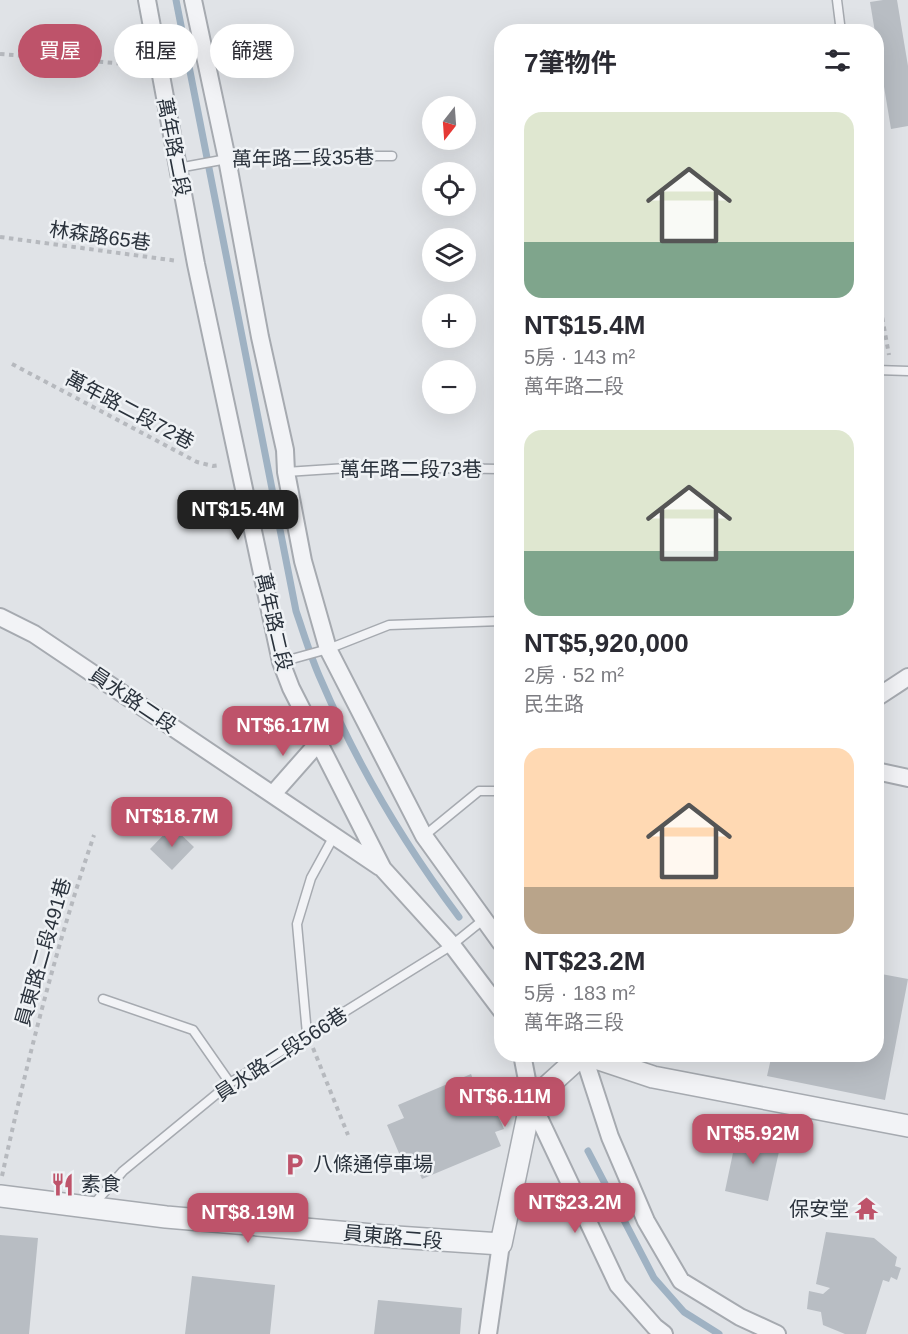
<!DOCTYPE html>
<html lang="zh-TW">
<meta charset="utf-8">
<style>
:root{--surface:#fff;--page:#f2f2f3;--text:#2b2b33;--muted:#7c7c81;--accent:#be536a}
body{margin:0;font-family:Helvetica,"Noto Sans TC",sans-serif;background:var(--page);color:var(--text);height:100vh;display:flex;flex-direction:column;font-size:22px;white-space:nowrap}
*{box-sizing:border-box;margin:0}
p{font-size:20px;color:var(--muted)}
.icon{flex:none;width:33px;height:33px;fill:none;stroke:currentColor;stroke-width:2;stroke-linecap:round;stroke-linejoin:round}
.map{position:relative;flex:1;overflow:hidden}
.details{position:absolute;left:494px;top:24px;width:390px;height:1038px;display:flex;flex-direction:column;background:var(--surface);border-radius:24px;box-shadow:0 6px 24px #0002}
.details>*{flex:none}
.guide{position:absolute;left:18px;top:24px;width:386px;height:54px;display:flex;gap:12px}
.needle{width:39px;rotate:197deg}
.tools{position:absolute;left:422px;top:96px;display:grid;gap:12px}
.tools a{display:grid;place-items:center;width:54px;height:54px;border-radius:50%;background:var(--surface);box-shadow:0 6px 24px #0002;font-size:30px}
.price{position:absolute;translate:-50% -51px;padding:0 14px;border-radius:12px;background:var(--accent);color:#fff;font-size:20px;line-height:39px;filter:drop-shadow(0 2px 3px #0008)}
.price::after{content:'';position:absolute;left:50%;top:36px;width:18px;height:14px;margin-left:-9px;background:inherit;clip-path:polygon(0 0,100% 0,50% 100%)}
.price.on{background:#222;color:#fff}
ul{padding:0;list-style:none}
li{display:grid;align-content:center;gap:12px;height:318px;padding:0 30px}
li span{display:grid;place-items:center;height:186px;border-radius:18px;color:#555}
li>.icon{margin-inline-start:auto}
span .icon{width:108px;height:108px;fill:#fffc;stroke-width:1}
li b{font-size:26px}
h2{display:flex;justify-content:space-between;align-items:center;height:72px;padding:0 30px;font-size:26px}
.chip{padding:0 21px;border-radius:27px;background:var(--surface);box-shadow:0 6px 24px #0002;font-size:21px;line-height:54px}
.chip.on{background:var(--accent);color:#fff}
.map>svg:first-child{display:block}
.lines{fill:none;stroke-linecap:round;stroke-linejoin:round}
.stream{stroke:#9fb2c3;stroke-width:7}
.building{fill:#b8bdc3}
.service-casing{stroke:#a6aab0;stroke-width:11}
.minor-casing{stroke:#a6aab0;stroke-width:20}
.tertiary-casing{stroke:#a6aab0;stroke-width:24}
.path{stroke:#b6b9be;stroke-width:4;stroke-dasharray:4.5 4.5;stroke-linecap:butt}
.service{stroke:#f2f3f6;stroke-width:8}
.minor{stroke:#f2f3f6;stroke-width:16}
.tertiary{stroke:#f2f3f6;stroke-width:21}
.labels{text-anchor:middle;dominant-baseline:central;stroke-width:5;stroke-linejoin:round;paint-order:stroke}
.street-label{font-size:20px;fill:#2a323c;stroke:#eff2f5}
.poi-label{font-size:20px;fill:#2a323c;stroke:#eff2f5;text-anchor:start}
</style>
<div class="map">
<svg width="908" height="1334" viewBox="0 0 908 1334">
<rect width="100%" height="100%" fill="#e0e3e7"/>
<g class="lines">
<path class="stream" d="M176,0L296,611C304,634 311,658 321,680C357,764 404,844 459,917
M588,1151L654,1278L684,1312L719,1334"/>
</g>
<path class="building" d="M883,0H897L908,66V126L891,129L870,2Z
M172,826L194,847L172,870L150,849Z
M876,973L908,979L885,1100L767,1076L772,1054H876Z
M471,1074L476,1087L484,1084L504,1129L495,1132L501,1146L422,1179L417,1168L407,1172L387,1125L404,1118L398,1105Z
M738,1129L782,1138L768,1201L725,1191Z
M826,1232L874,1238L897,1257L895,1266L901,1268L897,1280L891,1277L889,1282L883,1280L866,1334H845L823,1325L821,1312L807,1309L809,1291L823,1294L830,1288L816,1284Z
M0,1235L38,1238L29,1334H0Z
M192,1276L275,1285L270,1334H185Z
M378,1300L462,1308L460,1334H374Z"/>
<g class="lines">
<defs>
<path id="service" d="M837,0L841,32
M178,168L227,159L261,156H392
M876,370L908,371
M286,472L362,467L501,469
M281,662L328,649L389,625L501,621
M424,836L479,791H501
M103,999L193,1030L230,1083
M307,1034L297,924L311,878L334,836
M93,1205L123,1171L230,1083L452,945L483,920"/>
<path id="minor" d="M147,0L196,264L281,662L291,688L383,869L452,945L501,1010
M193,0L227,159L260,337L285,450L286,472L303,561L328,649L424,836L501,943
M0,617L34,634L380,867
M876,698L908,677
M876,771L908,778
M273,794L318,743
M522,1054L531,1101L618,1285L655,1327L664,1334
M583,1054L610,1137L646,1221L681,1281L740,1317L777,1334
M488,1334L501,1244"/>
<path id="tertiary" d="M584,1054L653,1077L908,1126
M0,1196L166,1217L396,1237L501,1244L531,1101L583,1054"/>
</defs>
<use href="#service" class="service-casing"/>
<use href="#minor" class="minor-casing"/>
<use href="#tertiary" class="tertiary-casing"/>
<path class="path" d="M0,54L140,65
M0,237L178,261
M879,300L889,355
M12,364L197,462L213,466L221,465
M313,1048L348,1135
M2,1176C27,1061 56,947 94,835"/>
<use href="#service" class="service"/>
<use href="#minor" class="minor"/>
<use href="#tertiary" class="tertiary"/>
</g>
<defs>
<symbol id="parking-bare" viewBox="-9 -9 18 18"><path d="M-3.5-5.5H1a3.5 3.5 0 0 1 0 7H-1V5.5H-3.5ZM-1-3.4V-.6H.8a1.4 1.4 0 0 0 0-2.8Z" fill="#be536a" stroke="#eff2f5" stroke-width="2.5" paint-order="stroke"/></symbol>
<symbol id="restaurant-bare" viewBox="-9 -9 18 18"><path d="M-5-6h1v4h1v-4h1v4h1v-4h1v5L-1.5 .5V6h-2V.5L-5-1ZM5-6V6H3V1.5H1.5Q1.5-4 5-6Z" fill="#be536a" stroke="#eff2f5" stroke-width="2.5" paint-order="stroke"/></symbol>
<symbol id="temple-bare" viewBox="-9 -9 18 18"><path d="M0-6L5-2H3V0L6.5 2.5H4V6H1.5V3h-3V6H-4V2.5H-6.5L-3 0V-2H-5Z" fill="#be536a" stroke="#eff2f5" stroke-width="2.5" paint-order="stroke"/></symbol>
</defs>
<g fill-rule="evenodd">
<use href="#parking-bare" x="278" y="1148" width="33" height="33"/>
<use href="#restaurant-bare" x="46" y="1168" width="33" height="33"/>
<use href="#temple-bare" x="850" y="1192" width="33" height="33"/>
</g>
<g class="labels">
<g class="street-label">
<text transform="translate(174 147) rotate(79)">萬年路二段</text>
<text transform="translate(303 158) rotate(-1)">萬年路二段35巷</text>
<text transform="translate(100 236) rotate(8)">林森路65巷</text>
<text transform="translate(130 410) rotate(28)">萬年路二段72巷</text>
<text x="411" y="469">萬年路二段73巷</text>
<text transform="translate(274 622) rotate(77)">萬年路二段</text>
<text transform="translate(133 700) rotate(34)">員水路二段</text>
<text transform="translate(43 952) rotate(-74)">員東路二段491巷</text>
<text transform="translate(281 1054) rotate(-33)">員水路二段566巷</text>
<text transform="translate(393 1237) rotate(5)">員東路二段</text>
</g>
<g class="poi-label">
<text x="313" y="1164">八條通停車場</text>
<text x="81" y="1184">素食</text>
<text x="849" y="1209" text-anchor="end">保安堂</text>
</g>
</g>
</svg>
<div class="tools">
<a><svg class="needle" viewBox="-14 -14 28 28"><path d="M0-13l5 13h-10z" fill="#e53935"/><path d="M0 13l5-13h-10z" fill="#7c7c81"/></svg></a>
<a><svg class="icon" aria-label="locate" viewBox="0 0 24 24"><circle cx="12" cy="12" r="6"/><path d="M12 2v4M12 18v4M2 12h4M18 12h4"/></svg></a>
<a><svg class="icon" aria-label="layers" viewBox="0 0 24 24"><path d="M12 4l9 5-9 5-9-5zM3 14l9 5 9-5"/></svg></a>
<a>+</a>
<a>−</a>
</div>
<b class="price on" style="left:238px;top:541px">NT$15.4M</b>
<b class="price" style="left:283px;top:757px">NT$6.17M</b>
<b class="price" style="left:172px;top:848px">NT$18.7M</b>
<b class="price" style="left:505px;top:1128px">NT$6.11M</b>
<b class="price" style="left:753px;top:1165px">NT$5.92M</b>
<b class="price" style="left:575px;top:1234px">NT$23.2M</b>
<b class="price" style="left:248px;top:1244px">NT$8.19M</b>
<div class="guide">
<a class="chip on">買屋</a>
<a class="chip">租屋</a>
<a class="chip">篩選</a>
</div>
<section class="details">
<h2>7筆物件<svg class="icon" aria-label="filters" viewBox="0 0 24 24"><path d="M4 7h16M4 17h16"/><circle cx="9" cy="7" r="2"/><circle cx="15" cy="17" r="2"/></svg></h2>
<ul>
<li><span style="background:linear-gradient(#dfe7d0 70%,#7fa58c 0)"><svg class="icon" aria-label="home" viewBox="0 0 24 24"><path d="M3 11l9-7 9 7M6 9v11h12V9"/></svg></span><div><b>NT$15.4M</b><p>5房 · 143 m²</p><p>萬年路二段</p></div></li>
<li><span style="background:linear-gradient(#dfe7d0 65%,#7fa58c 0)"><svg class="icon" aria-label="home" viewBox="0 0 24 24"><path d="M3 11l9-7 9 7M6 9v11h12V9"/></svg></span><div><b>NT$5,920,000</b><p>2房 · 52 m²</p><p>民生路</p></div></li>
<li><span style="background:linear-gradient(#ffd9b3 75%,#b9a48a 0)"><svg class="icon" aria-label="home" viewBox="0 0 24 24"><path d="M3 11l9-7 9 7M6 9v11h12V9"/></svg></span><div><b>NT$23.2M</b><p>5房 · 183 m²</p><p>萬年路三段</p></div></li>
</ul>
</section>
</div>
